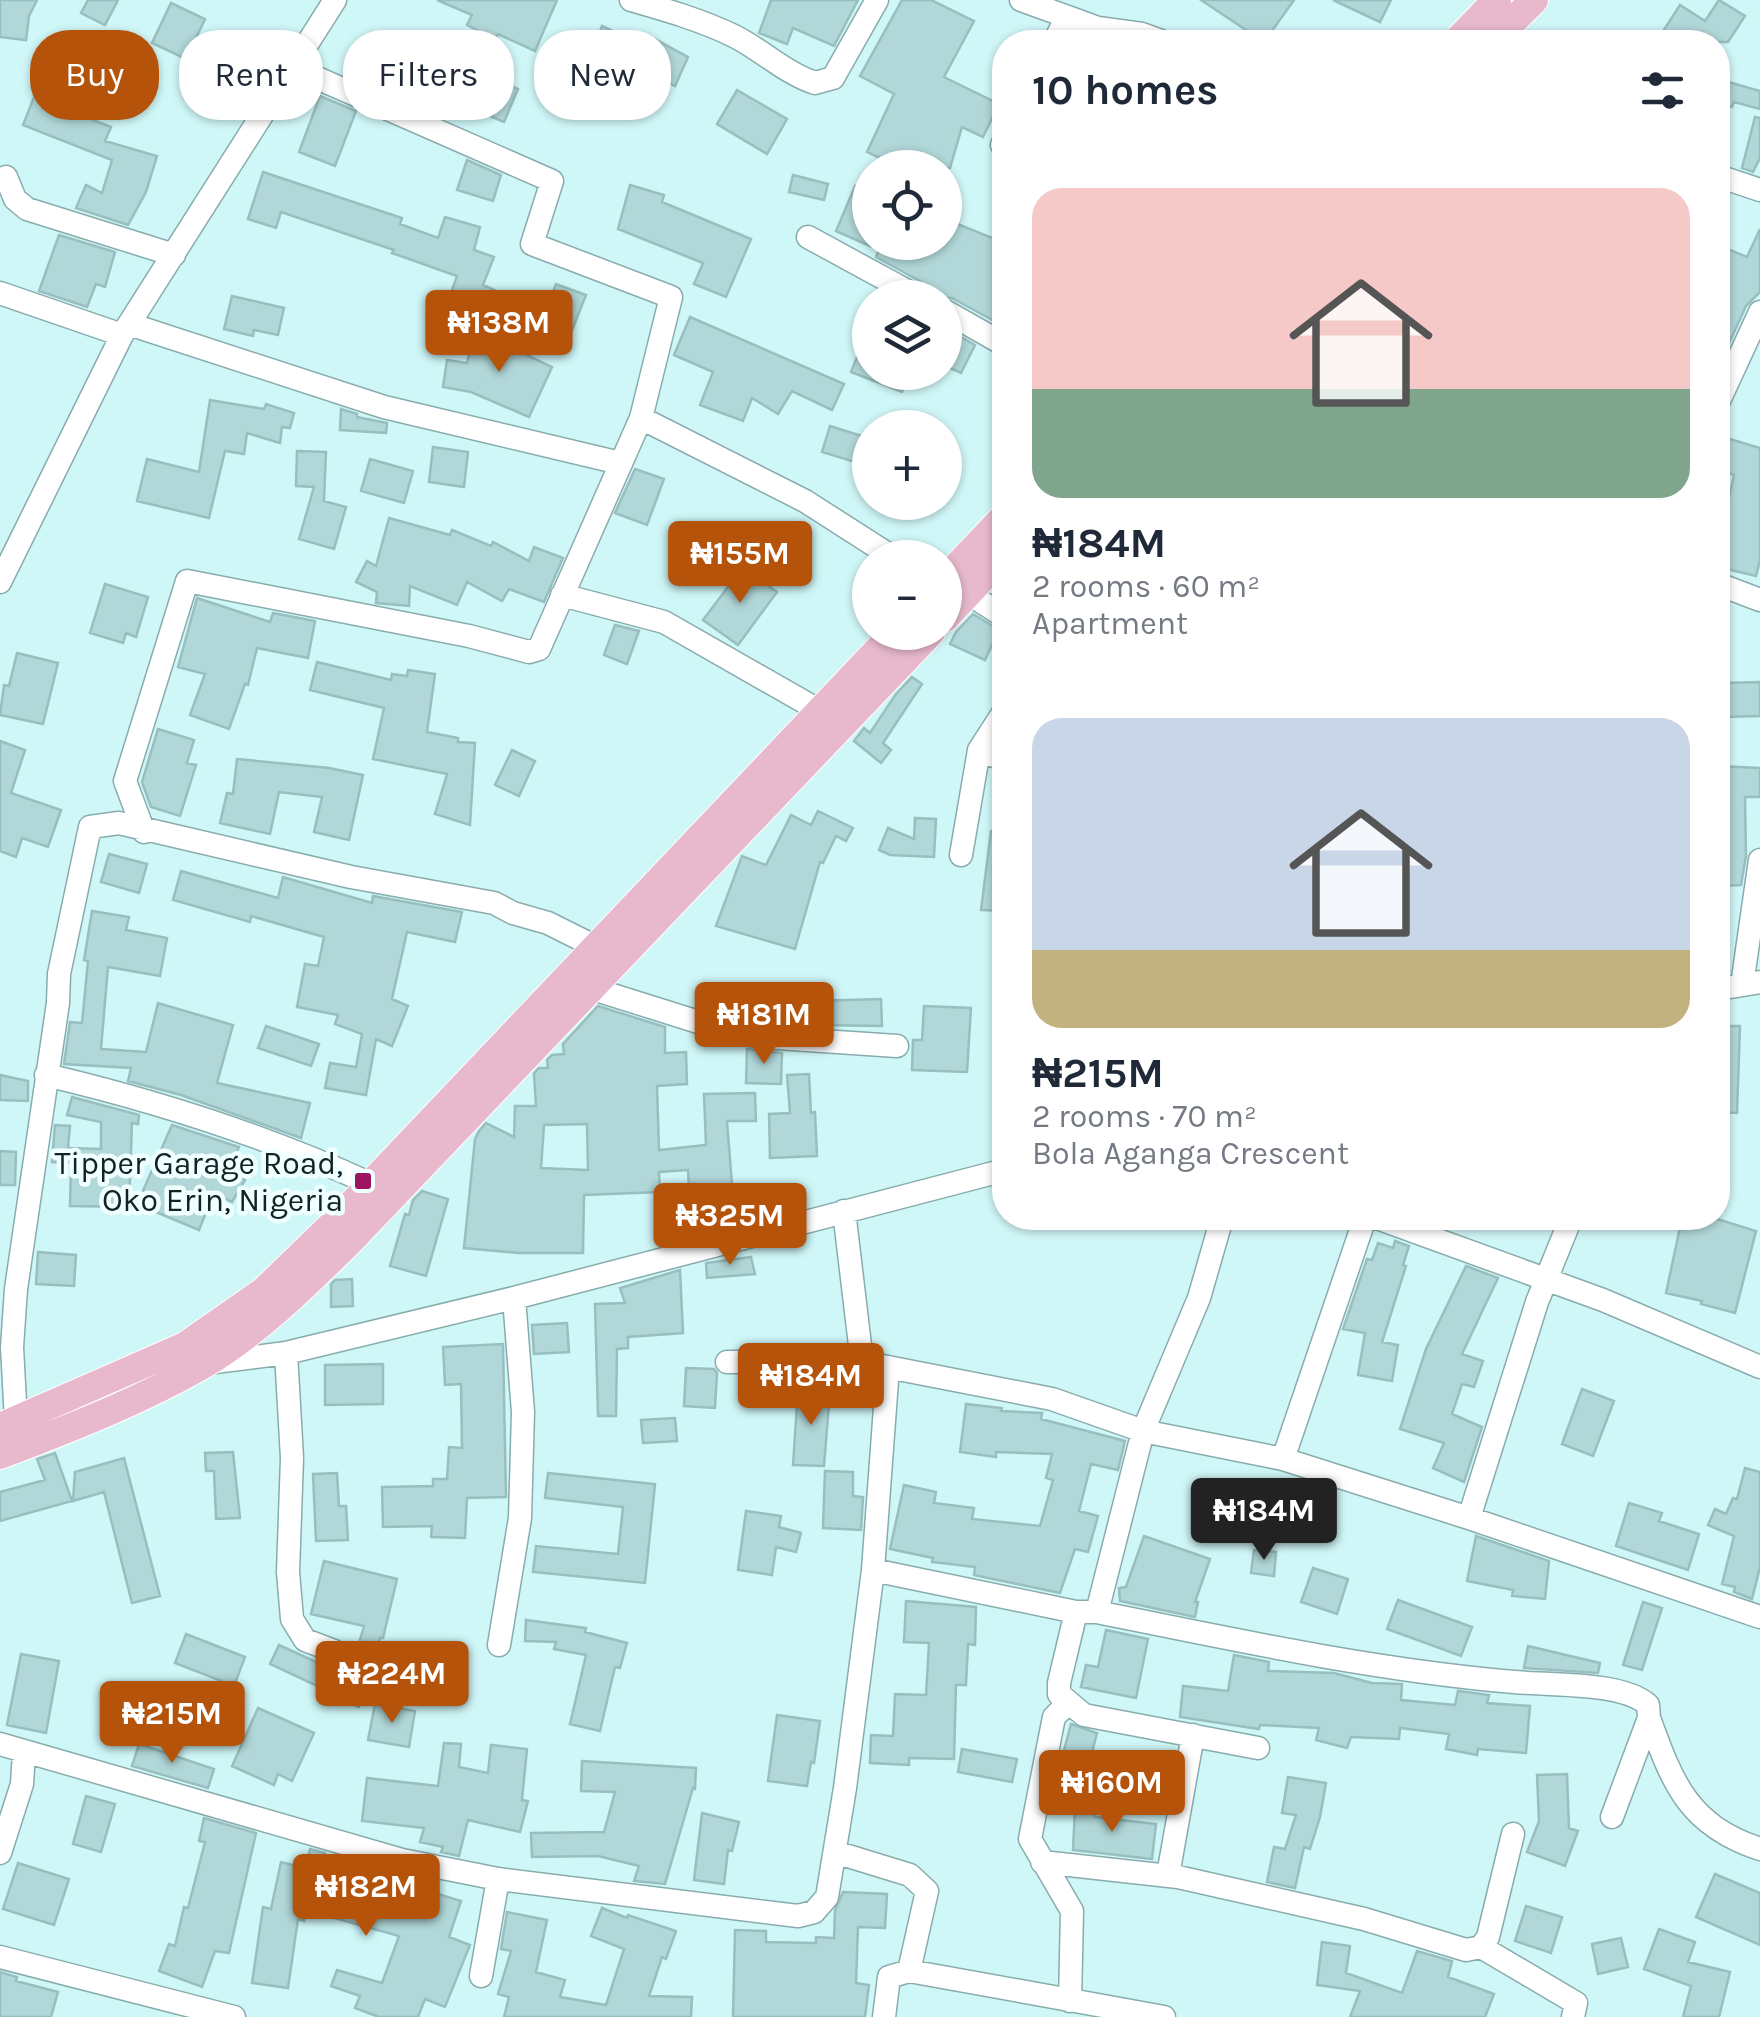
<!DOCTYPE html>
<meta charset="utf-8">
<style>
:root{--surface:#fff;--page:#f6f6f7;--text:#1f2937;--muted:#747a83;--accent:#b45309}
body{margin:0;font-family:Karla,sans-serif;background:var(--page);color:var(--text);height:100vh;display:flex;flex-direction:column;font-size:38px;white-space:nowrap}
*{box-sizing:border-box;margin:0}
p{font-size:32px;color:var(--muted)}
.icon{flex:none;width:55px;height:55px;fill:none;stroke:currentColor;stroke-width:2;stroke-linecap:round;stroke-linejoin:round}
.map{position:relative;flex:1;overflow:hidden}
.side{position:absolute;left:992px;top:30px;width:738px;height:1200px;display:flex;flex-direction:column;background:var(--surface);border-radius:40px;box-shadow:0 2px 8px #0004}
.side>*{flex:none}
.guide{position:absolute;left:30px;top:30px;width:812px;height:90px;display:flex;gap:20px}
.tools{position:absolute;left:852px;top:150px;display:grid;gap:20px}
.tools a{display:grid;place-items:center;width:110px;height:110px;border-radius:50%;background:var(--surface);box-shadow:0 2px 8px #0004;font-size:50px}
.price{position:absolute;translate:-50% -85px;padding:0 22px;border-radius:10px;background:var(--accent);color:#fff;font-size:32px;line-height:65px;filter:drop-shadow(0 2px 5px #0008)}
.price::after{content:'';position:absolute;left:50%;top:60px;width:30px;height:22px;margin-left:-15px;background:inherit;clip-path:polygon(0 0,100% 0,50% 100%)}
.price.selected{background:#222;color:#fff}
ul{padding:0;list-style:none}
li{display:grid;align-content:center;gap:20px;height:530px;padding:0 40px}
li span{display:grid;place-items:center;height:310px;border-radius:30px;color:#555}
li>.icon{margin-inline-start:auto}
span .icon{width:180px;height:180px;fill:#fffc;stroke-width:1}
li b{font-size:42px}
h2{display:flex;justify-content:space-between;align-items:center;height:120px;padding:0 40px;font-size:42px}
.tag{padding:0 35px;border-radius:40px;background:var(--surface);box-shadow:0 2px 8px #0004;font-size:35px;line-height:90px}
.tag.selected{background:var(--accent);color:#fff}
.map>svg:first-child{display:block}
.building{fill:#b1d7d8;stroke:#99bebf;stroke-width:2.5;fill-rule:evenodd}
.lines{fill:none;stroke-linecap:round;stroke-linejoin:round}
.minor-casing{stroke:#88acae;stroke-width:25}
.major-casing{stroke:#fff;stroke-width:30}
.minor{stroke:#fff;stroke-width:22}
.major{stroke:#e8b9cd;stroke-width:28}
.poi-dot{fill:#9d1462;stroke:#f0ffff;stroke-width:4}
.labels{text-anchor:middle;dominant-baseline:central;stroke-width:9;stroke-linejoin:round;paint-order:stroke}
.poi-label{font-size:32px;fill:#132222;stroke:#f0ffff;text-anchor:end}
</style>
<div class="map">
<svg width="1760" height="2017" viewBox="0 0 1760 2017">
<rect width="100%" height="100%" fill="#d0f7f8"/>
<path class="building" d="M0,0H37L29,16L26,40L0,37Z
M88,0H118L105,25L81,13Z
M437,0H557L535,51L498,34L495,39L467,25L472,15Z
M771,0H858L834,46L793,28L787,44L759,33Z
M902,0H931L974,21L944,77L999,104L983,137L962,127L950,168H901L867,152L894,94L860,76Z
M1201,0H1294L1264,42Z
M1333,0H1391L1380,22Z
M1719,0L1745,16L1728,42H1656L1680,5L1705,21Z
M171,3L205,19L186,59L152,43Z
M602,26L646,46L651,37L688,57L675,86L669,83L667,90L652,83L654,77L618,60L615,67L591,56Z
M1718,79L1760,91V109L1734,102L1732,107L1718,102Z
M496,80L518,89L504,122L483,113Z
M737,90L787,119L767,154L717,124Z
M320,96L356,111L335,166L299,152Z
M34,97L111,127L105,141L157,156L146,192L128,225L76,208L86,185L102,193L112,160L23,125Z
M1755,117L1760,118V158L1753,172L1742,168Z
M467,160L501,175L493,201L457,190Z
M263,172L402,218L400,224L438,238L445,217L480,227L474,250L494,257L483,285L545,313L556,284L586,295L567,343L481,309L470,335L440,324L457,276L392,253L394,250L281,212L276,228L248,219Z
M793,175L828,184L824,200L789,192Z
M630,185L664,195L662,202L751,239L726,297L694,284L703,263L618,229Z
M855,186L870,192V246L836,231Z
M945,219L1005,243V327L952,298H935L927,285L876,257L882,242H945Z
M1760,229V292L1746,306L1725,352L1718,349V245L1747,257Z
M59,235L115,252L105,287L96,284L87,307L39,291Z
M232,296L284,308L278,335L254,330L253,336L224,329Z
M690,317L844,384L832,410L792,391L778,414L752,398L743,421L700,405L713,372L674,355Z
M869,327L870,372H910L902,392L851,372Z
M945,328L975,345L961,373L945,366Z
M475,330L552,367L529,417L471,392L443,387L447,360L467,363Z
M210,400L264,409L266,404L294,413L290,428L282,427L280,443L247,433L244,454L225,451L209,518L137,501L147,459L199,472Z
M341,409L357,414V417L387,423L386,433L340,430Z
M830,426L862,436L855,462L822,452Z
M1730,439L1760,448V560L1756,576L1718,567V530L1722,531L1734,475L1720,471Z
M433,447L468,452L464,487L429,482Z
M297,451L326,452L324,501L346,507L334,549L299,539L314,487L296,486Z
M370,459L413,471L404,503L361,491Z
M635,469L664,479L647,525L615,513Z
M389,518L450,535L452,530L491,546L493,542L529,561L534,547L563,558L544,602L509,589L502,601L467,582L457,605L410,586L409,606L376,603L377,592L356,582L367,561L376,566Z
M743,567L777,592L738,645L703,620Z
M105,584L148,597L136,637L126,633L123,643L90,633Z
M197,598L270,622L273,613L315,621L308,658L257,648L248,685L245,684L229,729L190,715L205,674L178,667Z
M973,614L999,630L985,660L950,644L956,632Z
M615,625L639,631L627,664L604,655Z
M17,653L58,663L43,724L0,715L4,685L9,686Z
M317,662L391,680L392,674L407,676L408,670L435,674L427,732L458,738V742L475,743L470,825L435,814L447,774L373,759L384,708L310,690Z
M912,677L922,684L883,743L891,750L881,763L854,741L864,728L870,733L896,694Z
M1760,682V716L1725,717L1724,683Z
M158,729L194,740L187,763L196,765L180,816L151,807L142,782Z
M0,741L25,750L11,793L61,810L48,847L22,838L16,857L0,851Z
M512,750L535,761L519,796L495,785Z
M237,759L329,768L363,775L349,840L314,832L322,797L279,792L270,834L220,823L227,793L233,794Z
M1718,766L1760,768V797H1745L1746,856L1741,885L1718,886Z
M818,811L853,828L846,841L836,836L823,863L820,862L795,949L716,926L742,856L766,865L791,815L811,825Z
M915,818L936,819L934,857L890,855L879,850L888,828L914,839Z
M991,831L1005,832V911L981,910Z
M109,854L147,864L139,893L101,882Z
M181,871L278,898L283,877L372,903L373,896L462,912L455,942L407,932L392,999L408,1006L392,1046L376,1039L366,1095L325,1088L330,1063L356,1067L362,1034L335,1024L338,1015L297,1007L305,964L318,966L324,937L251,916L250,922L173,900Z
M92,911L129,917L126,930L167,938L160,976L108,967L101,1049L146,1052L158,1003L233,1025L217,1083L310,1103L301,1138L181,1095L128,1081L131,1068L64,1064L70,1022L82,1023L88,961L84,960Z
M881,999L882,1026L812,1025L811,1001Z
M598,1006L665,1027V1053L686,1052L687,1084L657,1086L659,1150L706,1145L704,1094L755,1093L756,1121H727L734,1210L690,1212L688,1170L659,1172L660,1192L584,1195L583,1253H518L464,1248L475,1139L479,1131L486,1123L514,1137L515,1106H536L534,1073L539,1068H548L547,1060L552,1055L564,1054L563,1044ZM587,1124L588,1170L541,1168L544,1125Z
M924,1006L971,1008L967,1072L912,1070L913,1040H922Z
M266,1026L319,1044L311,1066L258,1048Z
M1718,1026H1740L1737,1113L1718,1112Z
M747,1049L782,1053L781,1084L746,1083Z
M809,1074L811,1113L815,1112L817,1156L770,1158L769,1114L790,1113L787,1075Z
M0,1075L28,1081V1101L0,1100Z
M72,1097L139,1115L138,1124L132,1123L129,1207L70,1206L71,1163L52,1162L55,1125L70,1126L68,1148L101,1149V1122L67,1115Z
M172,1125L239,1147L227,1170L245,1180L232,1202L214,1193L199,1230L156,1212L134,1211Z
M0,1151L16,1152L15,1185H0Z
M422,1191L448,1199L426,1276L390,1266L405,1214L409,1215L413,1200Z
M1682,1218H1714L1756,1231L1735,1313L1701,1304L1702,1301L1666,1293Z
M1395,1241L1409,1246L1403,1265L1406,1266L1382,1342L1398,1345L1392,1381L1358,1375L1365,1333L1343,1329L1367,1259L1372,1260L1378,1243L1393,1248Z
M38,1252L76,1255L74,1286L36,1284Z
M751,1257L755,1274L707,1278L706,1263Z
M1466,1266L1498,1278L1462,1354L1483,1361L1474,1387L1462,1384L1452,1414L1482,1427L1464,1482L1433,1468L1444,1443L1400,1429L1426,1349Z
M680,1270L683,1333L628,1337V1348L617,1349L616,1416H598L595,1304L625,1303L620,1288Z
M352,1279L353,1306L331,1307V1284L335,1280Z
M567,1323L569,1352L534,1354L532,1325Z
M503,1344L506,1497L467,1498L465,1538L431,1537L432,1526L383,1527L382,1487L433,1486V1479H447L449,1447L462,1448L461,1384L445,1385L443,1347Z
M383,1364V1404L325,1405V1365Z
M686,1368L714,1369L717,1373L715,1408L684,1406Z
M1582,1389L1614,1401L1593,1456L1562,1444Z
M798,1390L830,1391L824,1466L793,1465Z
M966,1404L1002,1408L1001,1411L1042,1413L1041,1419L1125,1441L1118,1470L1091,1464L1079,1511L1098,1516L1088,1552L1075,1549L1060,1593L974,1575L975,1567L932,1562L933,1558L890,1549L904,1485L936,1492L934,1503L974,1508L972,1519L1040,1526L1053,1480L1046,1478L1052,1454L996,1452V1457L960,1452Z
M675,1418L677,1441L643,1443L641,1420Z
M233,1452L240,1518L216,1519L214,1471H206L205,1453Z
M55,1453L72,1501L0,1521V1492L45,1480L37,1459Z
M124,1458L160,1596L132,1603L104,1492L73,1501L75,1472Z
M1745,1468L1760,1472V1567L1752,1599L1734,1592L1735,1587L1722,1584L1734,1536L1708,1525L1715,1509L1726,1514L1733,1498L1737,1499Z
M825,1471L853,1472V1496L863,1497L861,1530L823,1528Z
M337,1473L339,1506H346L348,1540L316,1541L313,1474Z
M548,1473L655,1484L645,1583L533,1572L536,1546L618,1554L623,1507L545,1498Z
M1629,1503L1662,1513L1659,1521L1699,1534L1688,1570L1616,1546Z
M746,1511L781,1516L779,1527L801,1533L796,1552L776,1547L772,1575L738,1570Z
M1144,1536L1210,1559L1195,1602H1198L1195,1617L1120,1601L1119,1588L1126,1587Z
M1476,1536L1549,1561L1545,1599L1512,1596L1513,1590L1467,1581Z
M1254,1550L1276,1552L1274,1576L1251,1573Z
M324,1561L397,1579L383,1638H380L359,1707L342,1701L343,1698L270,1664L279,1645L349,1677L364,1626L311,1614Z
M1313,1568L1348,1579L1337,1614L1301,1602Z
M1398,1600L1472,1627L1461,1656L1387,1629Z
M906,1601L976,1607L975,1645L968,1644L966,1685H956L954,1759L909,1758V1765L870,1763L871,1735L893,1736L895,1694L926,1695L929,1643L904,1642Z
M1643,1602L1662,1608L1642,1670L1623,1665Z
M526,1620L586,1628L585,1632L627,1643L620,1668L615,1667L600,1731L570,1724L586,1655L554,1649L556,1642L525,1641Z
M1106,1630L1148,1639L1136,1698L1081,1687L1086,1665L1098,1667Z
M186,1634L245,1657L234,1686L175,1663Z
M1528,1646L1600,1663L1598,1673L1524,1668Z
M21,1654L59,1661L46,1733L7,1725Z
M1234,1655L1269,1662L1268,1671L1334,1673L1372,1683L1402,1684L1401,1700L1455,1705L1458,1691L1489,1695L1487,1703L1530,1706L1526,1753L1478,1749L1477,1755L1446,1749L1449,1734L1400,1728L1399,1739L1351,1737L1347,1748L1316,1740L1319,1728L1260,1725L1259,1729L1180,1717L1183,1686L1228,1691Z
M375,1704L415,1711L409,1747L368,1740Z
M258,1708L314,1733L292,1781L278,1774L274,1785L232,1766Z
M777,1715L820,1721L814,1763L811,1762L807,1786L768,1781Z
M1071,1724L1097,1733L1086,1776L1059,1769Z
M444,1743L461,1744L459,1767L488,1773L491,1745L527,1749L522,1800L528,1801L520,1832L468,1820L459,1856L441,1852L443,1847L420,1842L424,1828L362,1821L367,1778L438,1786Z
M139,1744L214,1769L208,1788L132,1766Z
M962,1749L1017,1759L1012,1782L958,1772Z
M582,1761L696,1768L695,1789L693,1788L665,1884L634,1881L639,1866L598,1856L532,1857L531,1833L604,1832L615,1792L581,1791Z
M1567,1774L1569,1828L1578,1831L1565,1866L1527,1852L1539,1821L1537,1775Z
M1288,1777L1326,1783L1320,1817L1310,1849L1304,1847L1295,1888L1267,1882L1274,1847L1285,1849L1296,1815L1282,1813Z
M86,1796L115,1804L101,1852L73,1844Z
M1075,1807L1096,1808L1095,1817L1156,1824L1152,1859L1073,1850Z
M702,1813L739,1822L732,1851L728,1850L724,1884L694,1880Z
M204,1818L256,1833L229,1953L215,1951L202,1987L159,1971L169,1944L175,1946L184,1907L188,1908L205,1842L199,1841Z
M310,1849L325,1853L319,1878L414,1904L419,1888L461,1901L449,1937L470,1945L445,2007L425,1999L418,2017H379L355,2008L360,1996L331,1986L337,1970L382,1983L399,1936L306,1910L304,1921L298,1919L288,1988L252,1983L263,1907L271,1909L281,1862L305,1868Z
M18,1863L69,1879L54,1925L3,1909Z
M1715,1874L1760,1893V1945L1696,1917Z
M843,1892L887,1894L885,1928L858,1927L856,1983L869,1985L865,2017H733L735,1930L766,1931V1942L816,1943V1937L834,1938L835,1910Z
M1526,1906L1562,1917L1551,1953L1515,1941Z
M602,1908L627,1918L628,1915L676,1931L666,1959L662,1957L649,1996L692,1997L691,2017H504L509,1997L498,1994L511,1951L501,1949L507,1912L547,1920L536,1972L565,1980L560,1997L606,2005L624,1949L591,1936Z
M1659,1929L1695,1942L1688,1962L1730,1972L1719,2017H1683L1691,1986L1644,1969Z
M1621,1938L1628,1967L1598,1974L1592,1944Z
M1322,1942L1350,1946L1346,1973L1402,1993L1417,1951L1452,1961L1448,1977L1494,1994L1485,2017H1350L1360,1991L1317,1985Z
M0,1972L17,1977L16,1981L58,1992L51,2017H0Z"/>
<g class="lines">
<defs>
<path id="minor" d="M631,0C666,10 701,20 734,36C762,50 785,73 815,83L833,78L877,0
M1021,0L1098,28L1142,34L1164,42
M1054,42L1067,17
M1002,145L1005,139
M1718,176L1760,190
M6,177L15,199L27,209L174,255
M808,237L920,298
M0,293L122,335
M945,311L1005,345
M129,324L384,407L620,463
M1718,403L1760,312
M641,418L805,501L894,558
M0,582L122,335L335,0
M1718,584L1760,600
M969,594L1005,617
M562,595L664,622L820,711
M979,750L1005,760
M144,832L125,781L187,581L469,636L529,652L539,649L641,418L671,297L532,244L552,181L292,67
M961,855L979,750L1005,710
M1742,985L1760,860
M590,988L711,1026L761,1037L897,1046
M1718,989L1760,982
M46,1075C157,1101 268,1137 371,1184
M844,1211L862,1362
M1377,1218L1603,1300L1760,1367
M286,1353L292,1458L288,1572L292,1619L305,1640L334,1651
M727,1362H862L1052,1399L1143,1431L1283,1459L1469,1518L1760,1617
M207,1363L286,1353L514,1298L1005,1170
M16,1421L12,1347L16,1289L58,1003L59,974L90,827L119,823L351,877L494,903L513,913L548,923L596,947
M1283,1459L1365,1218
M1469,1518L1537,1302L1571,1218
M873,1570L1076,1612H1097C1235,1640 1374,1670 1514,1682C1548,1685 1624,1682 1648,1705L1649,1718L1612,1817
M1076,1612L1059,1683V1694L1084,1715L1258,1748
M1097,1612L1143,1431L1199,1298L1222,1218
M499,1645L520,1518L523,1412L514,1298
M1068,1703L1054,1717L1030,1839L1072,1911L1070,2001
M1649,1718C1673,1784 1688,1825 1760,1849
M0,1744L402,1860L498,1879L798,1916L814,1912L827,1897L845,1788L873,1570L888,1367
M835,1852L910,1875L927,1891L909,1971
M0,1853L22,1784L24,1752
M1042,1862L1178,1877L1364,1919L1466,1950L1481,1947L1488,1937L1513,1834
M1168,1875L1193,1735
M1481,1947L1576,2003L1573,2017
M0,1957L234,2017
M481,1976L498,1879
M884,2017L889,1977L909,1971L1164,2017"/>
<path id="major" d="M1456,42L1497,0
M1492,42L1534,0
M945,579L1005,516
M945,618L1005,554
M0,1427L185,1346L264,1291L334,1223L895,632
M0,1455C66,1430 145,1399 206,1363C259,1331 304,1286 348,1243L931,632"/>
</defs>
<use href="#minor" class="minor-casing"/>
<use href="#major" class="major-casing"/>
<use href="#minor" class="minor"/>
<use href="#major" class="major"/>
</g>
<rect class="poi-dot" x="353" y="1171" width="20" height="20" rx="5"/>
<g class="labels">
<g class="poi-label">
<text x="343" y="1163">Tipper Garage Road,<tspan x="343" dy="37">Oko Erin, Nigeria</tspan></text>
</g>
</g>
</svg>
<div class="tools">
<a><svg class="icon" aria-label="locate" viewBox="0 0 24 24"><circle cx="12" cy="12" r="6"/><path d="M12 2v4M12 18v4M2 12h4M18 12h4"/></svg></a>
<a><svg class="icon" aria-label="layers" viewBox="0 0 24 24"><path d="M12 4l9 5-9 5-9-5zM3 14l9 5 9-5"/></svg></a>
<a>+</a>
<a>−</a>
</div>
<b class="price" style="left:499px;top:375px">₦138M</b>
<b class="price" style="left:740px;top:606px">₦155M</b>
<b class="price" style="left:764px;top:1067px">₦181M</b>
<b class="price" style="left:730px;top:1268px">₦325M</b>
<b class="price" style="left:811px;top:1428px">₦184M</b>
<b class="price selected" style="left:1264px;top:1563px">₦184M</b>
<b class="price" style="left:392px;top:1726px">₦224M</b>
<b class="price" style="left:172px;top:1766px">₦215M</b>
<b class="price" style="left:1112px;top:1835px">₦160M</b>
<b class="price" style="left:366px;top:1939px">₦182M</b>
<div class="guide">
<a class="tag selected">Buy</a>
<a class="tag">Rent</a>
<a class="tag">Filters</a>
<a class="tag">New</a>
</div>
<section class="side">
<h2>10 homes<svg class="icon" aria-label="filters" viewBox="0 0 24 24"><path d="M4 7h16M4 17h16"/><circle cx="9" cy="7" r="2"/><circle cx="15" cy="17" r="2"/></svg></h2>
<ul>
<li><span style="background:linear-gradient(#f6c9c9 65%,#7fa58c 0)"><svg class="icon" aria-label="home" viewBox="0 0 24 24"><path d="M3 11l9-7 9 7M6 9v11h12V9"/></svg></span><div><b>₦184M</b><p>2 rooms · 60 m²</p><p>Apartment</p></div></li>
<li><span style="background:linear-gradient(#c9d6e8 75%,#c2b280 0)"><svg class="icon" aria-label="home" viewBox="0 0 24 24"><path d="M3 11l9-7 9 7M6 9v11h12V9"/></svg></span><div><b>₦215M</b><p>2 rooms · 70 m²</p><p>Bola Aganga Crescent</p></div></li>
</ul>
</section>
</div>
